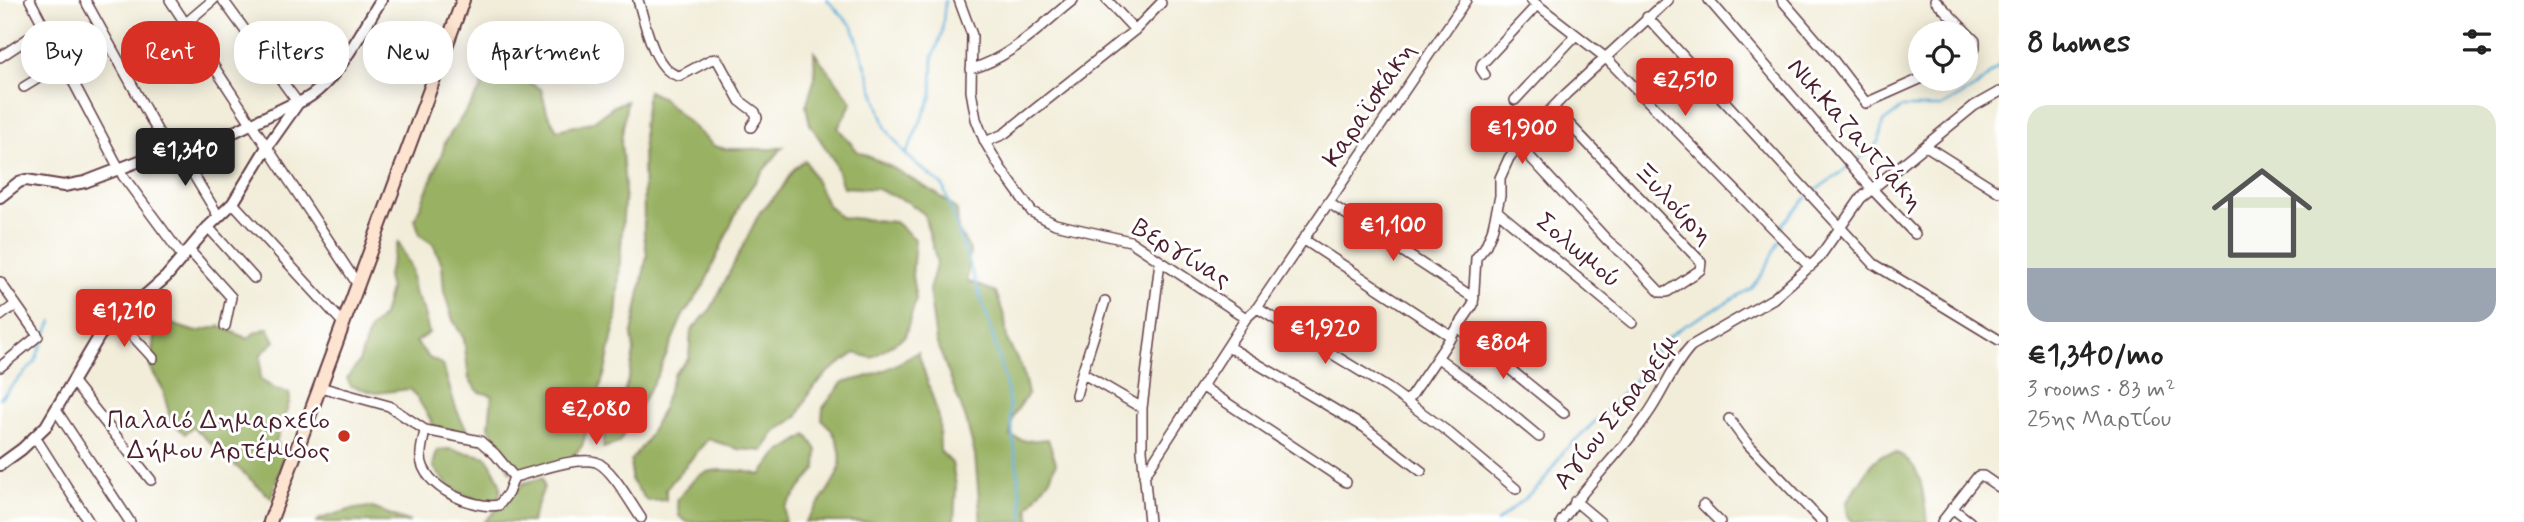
<!DOCTYPE html>
<meta charset="utf-8">
<style>
:root{--surface:#fff;--page:#f2f2f2;--text:#222;--muted:#767676;--accent:#d93025}
body{margin:0;font-family:Mynerve,sans-serif;background:var(--page);color:var(--text);height:100vh;display:flex;flex-direction:column;font-size:26px;white-space:nowrap}
*{box-sizing:border-box;margin:0}
p{font-size:23px;color:var(--muted)}
.icon{flex:none;width:38px;height:38px;fill:none;stroke:currentColor;stroke-width:2;stroke-linecap:round;stroke-linejoin:round}
.map{position:relative;flex:1;overflow:hidden}
.panel{display:flex;flex-direction:column;background:var(--surface);width:525px}
.panel>*{flex:none}
.guide{position:absolute;left:21px;top:21px;width:665px;height:63px;display:flex;gap:14px}
.controls{position:absolute;left:1908px;top:21px;display:grid;gap:14px}
.controls a{display:grid;place-items:center;width:70px;height:70px;border-radius:50%;background:var(--surface);box-shadow:0 4px 18px #0003;font-size:35px}
.price{position:absolute;translate:-50% -60px;padding:0 16px;border-radius:7px;background:var(--accent);color:#fff;font-size:23px;line-height:46px;filter:drop-shadow(0 2px 4px #0008)}
.price::after{content:'';position:absolute;left:50%;top:42px;width:21px;height:16px;margin-left:-10px;background:inherit;clip-path:polygon(0 0,100% 0,50% 100%)}
.price.selected{background:#222;color:#fff}
ul{padding:0;list-style:none}
li{display:grid;align-content:center;gap:14px;height:371px;padding:0 28px}
li span{display:grid;place-items:center;height:217px;border-radius:21px;color:#555}
li>.icon{margin-inline-start:auto}
span .icon{width:126px;height:126px;fill:#fffc;stroke-width:1}
li b{font-size:30px}
h2{display:flex;justify-content:space-between;align-items:center;height:84px;padding:0 28px;font-size:30px}
.chip{padding:0 24px;border-radius:28px;background:var(--surface);box-shadow:0 4px 18px #0003;font-size:24px;line-height:63px}
.chip.selected{background:var(--accent);color:#fff}
main{display:flex;flex:1;min-height:0}
.map>svg:first-child{display:block}
.forest{fill:#98b162;stroke:#716846;stroke-width:2}
.lines{fill:none;stroke-linecap:round;stroke-linejoin:round}
.stream{stroke:#5daed8;stroke-width:2.5}
.minor-casing{stroke:#633e45;stroke-width:12}
.tertiary-casing{stroke:#633e45;stroke-width:14}
.secondary-casing{stroke:#633e45;stroke-width:16}
.minor{stroke:#fff;stroke-width:9}
.tertiary{stroke:#fff;stroke-width:10}
.secondary{stroke:#fde4d0;stroke-width:12}
.poi-dot{fill:#c8321e;stroke:#fff;stroke-width:2.5}
.labels{text-anchor:middle;dominant-baseline:central;stroke-width:6;stroke-linejoin:round;paint-order:stroke}
.street-label{font-size:26px;fill:#4a1f2b;stroke:#fff}
.poi-label{font-size:26px;fill:#4a1f2b;stroke:#fff;text-anchor:end}
</style>
<main>
<div class="map">
<svg width="1999" height="522" viewBox="0 0 1999 522">
<rect width="100%" height="100%" fill="#fff"/>
<filter id="ink" filterUnits="userSpaceOnUse"><feTurbulence type="fractalNoise" baseFrequency=".0143" numOctaves="2"/><feDisplacementMap in="SourceGraphic" scale="14" xChannelSelector="R" yChannelSelector="G"/><feConvolveMatrix kernelMatrix="1 2 1 2 8 2 1 2 1" color-interpolation-filters="sRGB"/></filter>
<filter id="wash" filterUnits="userSpaceOnUse"><feTurbulence type="fractalNoise" baseFrequency=".00686" numOctaves="4" result="noise"/><feDisplacementMap in="SourceGraphic" scale="28" xChannelSelector="R" yChannelSelector="G"/><feGaussianBlur stdDeviation="1.57" result="paint"/><feColorMatrix in="noise" values="0 0 0 0 0 0 0 0 0 0 0 0 0 0 0 0 0 1.4 0 .05"/><feComposite in="paint" operator="in"/></filter>
<g filter="url(#wash)">
<rect width="100%" height="100%" fill="#f2edd9"/>
<path class="forest" d="M485,46L505,48L520,78L541,89L547,112L557,130L592,122L616,105L627,101L621,141L625,188L616,319L605,372L582,446L570,459L523,472H510L489,427L492,395L479,392L469,379L464,339L453,320L444,291L442,264L433,244L420,235L415,219L443,151L445,142L481,89Z
M814,52L852,102L838,128L857,151L891,167L937,194L957,210L958,230L970,250L967,281L996,292L1005,319L1007,340L1022,368L1028,394L1013,416L1010,436L1026,441L1048,439L1056,463L1050,478L1028,508L1031,522H981L975,455L966,419L936,341L929,290L937,262L924,214L908,202L877,189L843,187L834,161L810,124L806,106L815,78Z
M648,91L661,97L714,146L726,149H772L783,147L762,172L741,202L704,285L682,317L658,374L619,443L603,448L605,428L620,406L629,376L634,352L632,334L647,255L644,234L643,127Z
M805,160L828,205L840,217L895,222L915,239L912,276L916,299L905,336L872,358L855,353L827,373L810,391L798,416L774,433L763,451L738,449L708,439L666,489V500L647,501L631,480V460L645,443L661,412L674,374L689,358L691,331L711,309L760,212L780,191L793,170Z
M398,242L411,268L414,292L423,309L429,333L416,342L429,358L442,364C451,387 454,415 470,433L435,427L418,399L410,389L376,393L351,386L347,378L359,362L370,329L383,316L390,289L387,277Z
M168,323L196,332L220,326L248,339L254,333L268,328L275,341L261,354L260,379L275,389L289,393L290,400L276,441L284,457L271,498L193,427L185,434L171,421L162,387L150,368L155,329Z
M918,352L939,418L940,451L952,463L956,486L954,522H805C815,510 838,479 840,465C843,448 834,430 822,420L823,408L843,382C872,378 893,367 918,352Z
M807,435L817,450L816,469L785,507V522H687L679,516L677,500C684,492 690,481 700,475C712,467 747,470 761,475L777,454Z
M448,449L487,457C497,477 507,485 495,506C467,496 449,492 433,466L437,450Z
M1897,453C1924,465 1923,496 1927,522H1853L1848,516L1846,503L1874,461L1882,455Z
M542,478L544,487L531,522H484L524,483Z
M370,507L410,522H317L320,519L349,510Z"/>
<g class="lines">
<path class="stream" d="M827,0L853,27L886,129L906,155L943,186L988,319L1007,388L1024,522
M906,154L932,96L933,57L942,33L945,0
M1852,164L1871,151L1879,140L1883,122L1903,107H1941L1976,87L1999,66
M1813,192L1850,166
M1781,233L1782,224L1807,197
M0,398L34,363L52,321
M1497,522L1542,483L1564,451L1604,413L1646,367L1661,342L1684,326L1750,289L1763,273L1779,241"/>
</g>
</g>
<g filter="url(#ink)">
<g class="lines">
<defs>
<path id="minor" d="M30,0L123,176L183,257
M85,0L168,150L173,158L193,174L219,217
M170,0L358,285
M223,0L298,103
M638,0C645,22 654,73 680,76L710,60L717,59L740,101L755,112L757,118L751,127
M959,0L972,35L971,91L976,119L985,142L1001,169L1032,212L1055,224L1130,241L1246,318
M1531,0L1606,58L1810,267
M1709,0L1872,189L1915,234
M1782,0L1830,56L1866,103L1920,79
M1935,0L1975,41V48L1965,54
M1647,17L1874,264L1999,340
M186,23L213,0
M1135,30L1161,3
M0,57L44,28
M971,69C1011,58 1041,25 1073,0
M1485,75L1481,69L1482,64L1537,5
M24,87L63,63
M1515,100L1575,36
M985,142L1004,134L1015,125L1135,30L1107,0
M1519,145L1608,241L1627,257L1660,292H1667L1700,270L1701,262L1553,107
M1926,146L1999,192
M233,203L344,324
M1329,203L1474,298
M1497,211L1632,323
M208,227L254,278
M1303,239L1452,337
M189,250L231,297L225,326
M0,282L38,336L0,367
M1105,301L1082,373L1142,408
M1257,308L1388,388L1448,432L1516,489
M0,316L15,305
M117,319L153,358
M1459,328L1564,413
M1229,347L1364,427L1421,471
M1438,358L1490,396L1539,437
M73,382L151,480
M320,387L389,406L425,430L480,441L495,454L514,477L508,493L499,505C474,510 422,487 421,457C420,449 424,438 425,430
M1203,387L1346,482
M1076,395L1082,373
M1407,402L1473,305L1476,258L1485,247L1492,231L1500,196V178L1509,158L1532,129L1566,94L1668,0
M56,410L130,522
M1729,419L1746,442L1822,522
M35,437L89,522
M1144,476L1246,318L1257,308L1466,0
M514,477C534,472 576,456 596,462C612,468 631,504 641,518
M1575,501L1600,522
M1703,505L1720,522
M1952,508L1970,522
M1149,522L1142,450V408L1160,262
M1561,522C1586,484 1621,453 1647,415C1663,393 1672,366 1691,346L1774,298L1818,259L1861,198L1974,106L1999,92
M1942,522L1978,476H1983L1999,487"/>
<path id="tertiary" d="M0,197L19,182L26,180L64,186L85,182L168,150L236,131L290,105C330,98 361,31 381,0
M0,465L22,449L46,426L100,335L166,277L208,227L233,203L267,147L298,103"/>
<path id="secondary" d="M270,522L463,0"/>
</defs>
<use href="#minor" class="minor-casing"/>
<use href="#tertiary" class="tertiary-casing"/>
<use href="#secondary" class="secondary-casing"/>
<use href="#minor" class="minor"/>
<use href="#tertiary" class="tertiary"/>
<use href="#secondary" class="secondary"/>
</g>
</g>
<circle class="poi-dot" cx="344" cy="436" r="7"/>
<g class="labels">
<g class="street-label">
<text transform="translate(1370 105) rotate(-56)">Καραϊσκάκη</text>
<text transform="translate(1855 135) rotate(49)">Νικ.Καζαντζάκη</text>
<text transform="translate(1673 204) rotate(46)">Ξυλούρη</text>
<text transform="translate(1578 251) rotate(40)">Σολωμού</text>
<text transform="translate(1181 254) rotate(31)">Βεργίνας</text>
<text transform="translate(1618 412) rotate(-52)">Αγίου Σεραφείμ</text>
</g>
<g class="poi-label">
<text x="330" y="421">Παλαιό Δημαρχείο<tspan x="330" dy="30">Δήμου Αρτέμιδος</tspan></text>
</g>
</g>
</svg>
<div class="controls">
<a><svg class="icon" aria-label="locate" viewBox="0 0 24 24"><circle cx="12" cy="12" r="6"/><path d="M12 2v4M12 18v4M2 12h4M18 12h4"/></svg></a>
</div>
<b class="price" style="left:1685px;top:118px">€2,510</b>
<b class="price" style="left:1522px;top:166px">€1,900</b>
<b class="price selected" style="left:185px;top:188px">€1,340</b>
<b class="price" style="left:1393px;top:263px">€1,100</b>
<b class="price" style="left:124px;top:349px">€1,210</b>
<b class="price" style="left:1325px;top:366px">€1,920</b>
<b class="price" style="left:1503px;top:381px">€804</b>
<b class="price" style="left:596px;top:447px">€2,080</b>
<div class="guide">
<a class="chip">Buy</a>
<a class="chip selected">Rent</a>
<a class="chip">Filters</a>
<a class="chip">New</a>
<a class="chip">Apartment</a>
</div>
</div>
<section class="panel">
<h2>8 homes<svg class="icon" aria-label="filters" viewBox="0 0 24 24"><path d="M4 7h16M4 17h16"/><circle cx="9" cy="7" r="2"/><circle cx="15" cy="17" r="2"/></svg></h2>
<ul>
<li><span style="background:linear-gradient(#dfe7d0 75%,#9aa5b1 0)"><svg class="icon" aria-label="home" viewBox="0 0 24 24"><path d="M3 11l9-7 9 7M6 9v11h12V9"/></svg></span><div><b>€1,340/mo</b><p>3 rooms · 83 m²</p><p>25ης Μαρτίου</p></div></li>
</ul>
</section>
</main>
